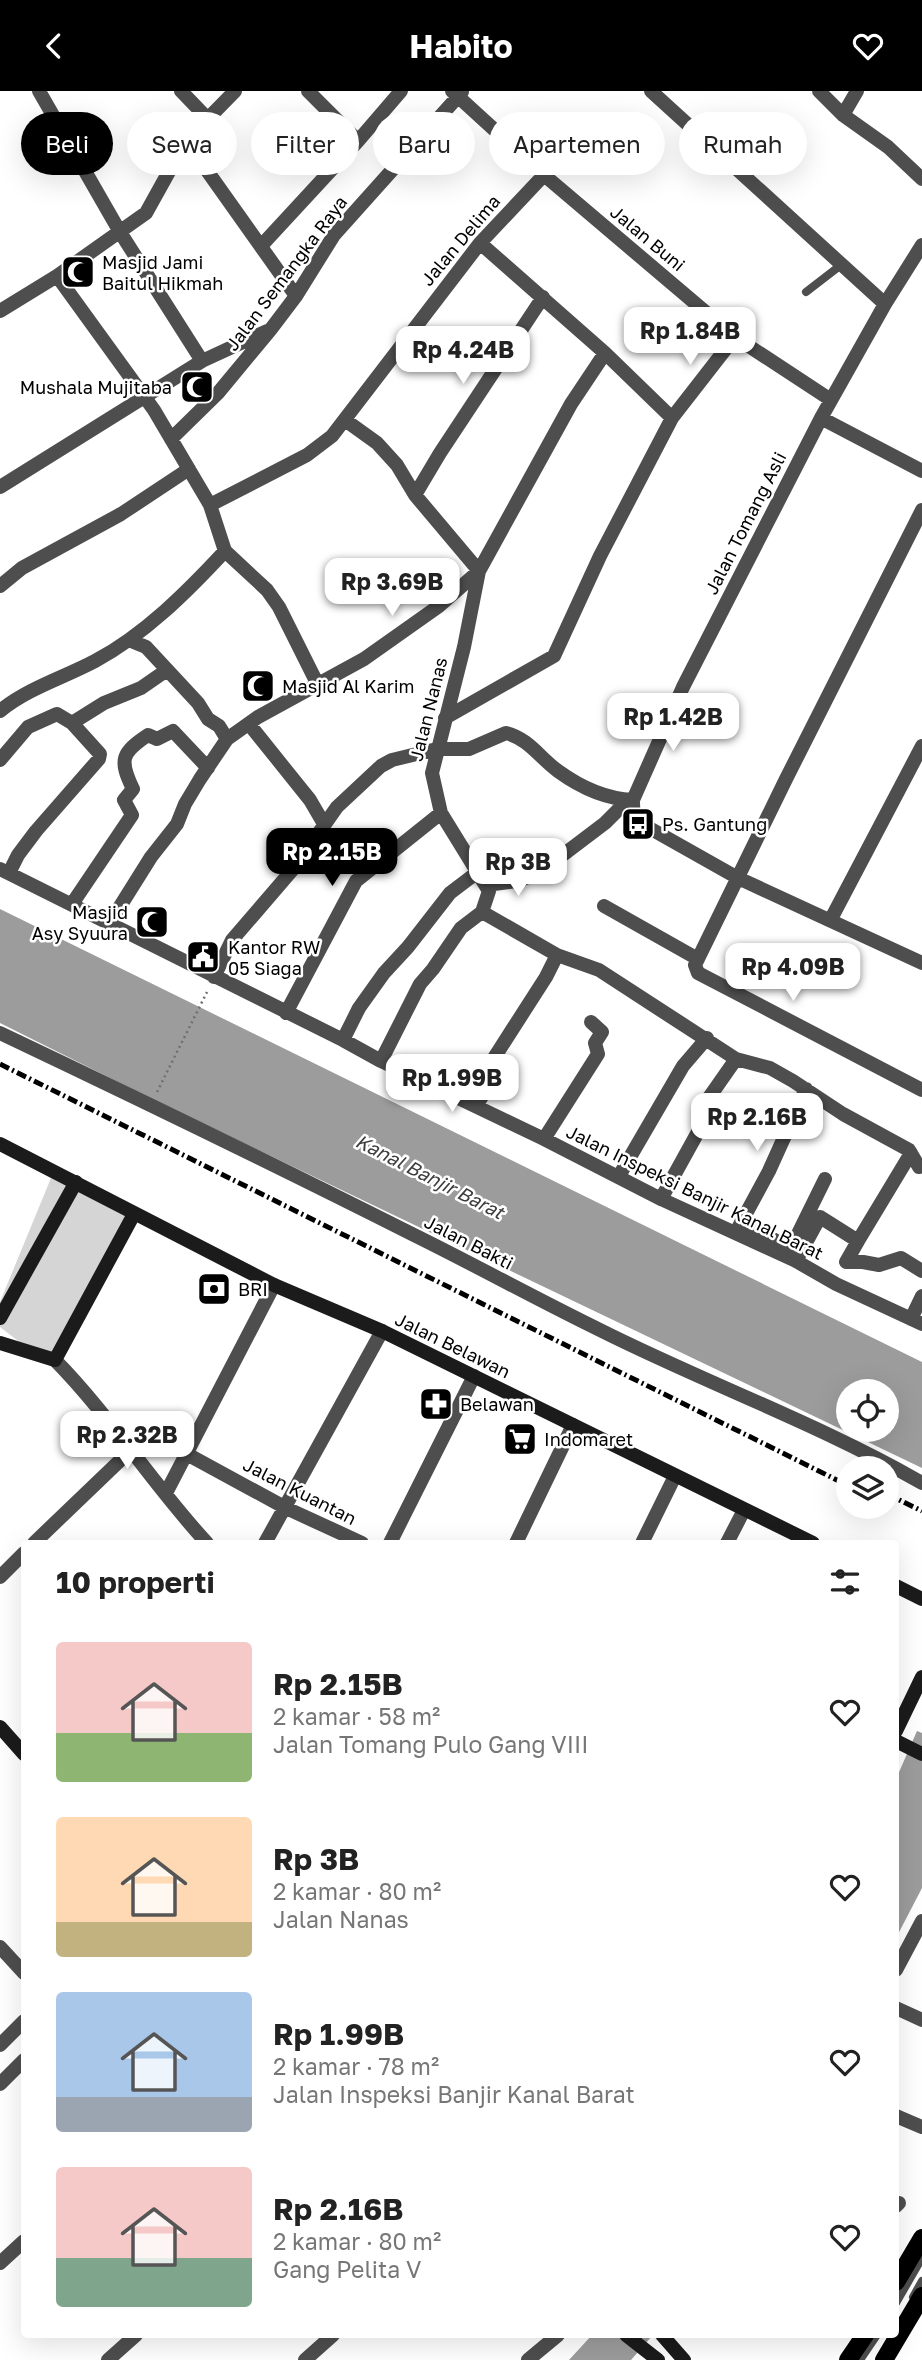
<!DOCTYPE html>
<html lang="id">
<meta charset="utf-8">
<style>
:root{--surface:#fff;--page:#f6f6f6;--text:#222;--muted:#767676;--accent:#000}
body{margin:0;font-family:"Golos Text",sans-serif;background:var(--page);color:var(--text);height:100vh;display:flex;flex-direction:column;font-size:26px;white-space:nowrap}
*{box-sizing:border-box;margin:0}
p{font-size:23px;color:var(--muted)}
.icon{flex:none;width:38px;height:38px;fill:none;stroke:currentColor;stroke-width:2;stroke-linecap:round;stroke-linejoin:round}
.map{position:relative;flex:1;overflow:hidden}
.side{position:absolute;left:21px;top:1449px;width:878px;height:798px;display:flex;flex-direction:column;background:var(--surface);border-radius:7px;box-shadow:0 7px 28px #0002}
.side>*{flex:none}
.hud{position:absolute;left:21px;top:21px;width:880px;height:63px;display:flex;gap:14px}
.fabs{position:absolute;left:836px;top:1288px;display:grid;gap:14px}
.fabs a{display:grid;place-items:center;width:63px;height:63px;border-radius:50%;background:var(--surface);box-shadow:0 7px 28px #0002;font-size:35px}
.price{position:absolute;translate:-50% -60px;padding:0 16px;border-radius:14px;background:#fff;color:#222;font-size:23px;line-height:46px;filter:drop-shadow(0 2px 4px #0008)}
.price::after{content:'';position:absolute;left:50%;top:42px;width:21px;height:16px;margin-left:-10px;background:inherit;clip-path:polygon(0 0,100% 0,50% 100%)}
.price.active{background:var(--accent);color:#fff}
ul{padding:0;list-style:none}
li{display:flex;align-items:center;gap:21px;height:175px;padding:0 35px}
li span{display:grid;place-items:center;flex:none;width:196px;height:140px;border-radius:7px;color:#555}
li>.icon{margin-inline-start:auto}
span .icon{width:84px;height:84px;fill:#fffc;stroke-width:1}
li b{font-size:30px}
h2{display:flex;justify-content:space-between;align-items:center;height:84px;padding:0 35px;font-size:30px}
.pill{padding:0 24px;border-radius:32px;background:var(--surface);box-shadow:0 7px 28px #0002;font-size:24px;line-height:63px}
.pill.active{background:var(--accent);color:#fff}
header{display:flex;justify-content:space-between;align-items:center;height:91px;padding:0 35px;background:var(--accent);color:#fff;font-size:32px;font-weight:700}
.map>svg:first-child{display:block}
.green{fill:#d5d5d5}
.water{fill:#9c9c9c;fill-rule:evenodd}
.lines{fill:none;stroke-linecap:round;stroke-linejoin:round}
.path{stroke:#707070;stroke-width:2.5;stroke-dasharray:2 3.5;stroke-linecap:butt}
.lane{stroke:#4e4e4e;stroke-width:8}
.street{stroke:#4e4e4e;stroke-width:14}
.secondary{stroke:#1b1b1b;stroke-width:14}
.primary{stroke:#000;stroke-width:18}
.rail{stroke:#000;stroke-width:5;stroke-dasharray:10 3.5 2 3.5;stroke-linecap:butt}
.labels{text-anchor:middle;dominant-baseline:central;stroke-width:5;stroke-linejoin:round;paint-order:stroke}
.street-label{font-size:18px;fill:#000;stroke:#fff}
.poi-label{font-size:18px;fill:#000;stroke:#fff;text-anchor:start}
.water-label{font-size:19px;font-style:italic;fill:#3d3d3d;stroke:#fff}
</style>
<header><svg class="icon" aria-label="back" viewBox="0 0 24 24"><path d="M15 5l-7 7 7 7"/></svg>Habito<svg class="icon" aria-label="heart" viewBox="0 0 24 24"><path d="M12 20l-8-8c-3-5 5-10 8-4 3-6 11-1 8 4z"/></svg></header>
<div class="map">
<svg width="922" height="2269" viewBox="0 0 922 2269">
<rect width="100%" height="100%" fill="#fff"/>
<path class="green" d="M51,1087L130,1126L56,1279L0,1236V1211Z"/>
<path class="water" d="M0,818L922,1271V1377L158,1011L0,932ZM849,1300H887V1339H849Z
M917,1640L922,1642V1797L896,1847V1688Z
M592,2244H653L631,2269H569Z"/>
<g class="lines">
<path class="path" d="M157,1001L207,901"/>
<path class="lane" d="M806,201L841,174
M913,2206L922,2190
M896,2212L922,2167
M860,2269L877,2244"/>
<path class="street" d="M39,0L120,141L202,270
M181,0L207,27
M308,0L358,50
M452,0L544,84L735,246L831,309
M651,0L885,213
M819,0L843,24L888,56L922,88
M843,24L857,0
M186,50L296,205
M480,152L605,262L672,327
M922,154L885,213L821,327L683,596L633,709C633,721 633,727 644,734L738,787L922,872
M261,155L358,50L401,0
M57,185L154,319L210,414L307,364L332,345L480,152L544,84
M0,220L57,185L146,122L186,50L235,0
M605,262L571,313L479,480L464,556L432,682L441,722L489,800L482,821L557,864L599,879L736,968L770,977L793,990L843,1023L909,1059L919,1076L922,1075
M821,327L922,380
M345,329L377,352L397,374L415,404L479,480
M171,348L218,302L271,238L296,205L334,144L462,1
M0,396L202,270L267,240
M415,404L440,362L543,206
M210,414L225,460L267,499L279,516L317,592
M922,419L786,688L695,874L698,882L922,999
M0,495L22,477L121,423L189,378
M129,549L146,556L198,612L208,628L219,635L227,648
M0,620C28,597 63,587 95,570C144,544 187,501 225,460
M445,627L554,565L600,465L672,327L735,246
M72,632L104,612L141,597L167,579
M249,633L310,709L324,733
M0,669L28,636L57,623L72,632L100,663L99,668L36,740L18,764L9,782
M0,778L343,949L381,970L544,1048L661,1108L796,1170L836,1193L922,1233
M486,794L517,790L539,782L605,732L621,716L633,712
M72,813L132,724L124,709L133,698C119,669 121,662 148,644L157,648L173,640L208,677
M604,815L698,868
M831,828L922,655
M109,833L151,766L177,733L185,713L200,688L227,648L258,626L364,568L439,515L479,480
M214,886L232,849L294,777L337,716L381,675L392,669L437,658H469L506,642C529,648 539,666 558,680C580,696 607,708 633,709
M286,922L356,790L441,722
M0,942C139,1008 277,1075 414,1144C477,1175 538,1209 602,1240C708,1293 819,1333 922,1392
M343,949L359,917L384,882L408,856L450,802L479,780
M381,970L420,893L433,878L461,837L482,821
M476,1015L501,975L500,971L494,967L546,886L557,864
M544,1048L598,963L595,952L602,941L591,931
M619,1085L683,975L707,947
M661,1108L698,1041L703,1030L708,1008L736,968
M741,1131L780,1152
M736,1141L769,1080L806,998
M858,1150L846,1171H863L879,1174L901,1167L922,1180
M791,1157L825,1088
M796,1170L820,1126L858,1150L911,1062
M911,1228L922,1205
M55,1269C111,1326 153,1394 207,1452
M109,1331L117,1329L139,1337L286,1417L362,1452
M166,1402L274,1194
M34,1452L132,1358
M265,1452L382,1240
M390,1452L474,1285
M516,1452L573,1334
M642,1452L675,1385
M727,1452L744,1419
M0,1486L24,1462
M0,1856L24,1882
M896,1879L922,1830
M896,1917L922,1929
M0,1954L24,1930
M0,1993L24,1969
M896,2025L922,2036
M896,2115L899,2112
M0,2172L24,2150
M108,2269L136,2244
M305,2269L333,2244
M528,2269L558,2244"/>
<path class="secondary" d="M0,1053L274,1194L382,1240L813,1452
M0,1227L76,1091
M0,1252L55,1269L134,1123
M896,1495L922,1508
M0,1636L24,1663
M896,1640L922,1586
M896,1650L922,1663
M626,2244L658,2269
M662,2244L684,2269"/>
<path class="primary" d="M896,2191L922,2147
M848,2269L865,2244
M884,2269L922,2205"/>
<path class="rail" d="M0,973L849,1395
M887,1403L922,1420"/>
</g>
<defs>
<symbol id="mosque-square" viewBox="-11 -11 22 22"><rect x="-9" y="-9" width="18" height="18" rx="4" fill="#000" stroke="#fff"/><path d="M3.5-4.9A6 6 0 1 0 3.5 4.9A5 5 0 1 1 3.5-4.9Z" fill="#fff"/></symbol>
<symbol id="bus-square" viewBox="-11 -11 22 22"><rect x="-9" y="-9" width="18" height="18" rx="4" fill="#000" stroke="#fff"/><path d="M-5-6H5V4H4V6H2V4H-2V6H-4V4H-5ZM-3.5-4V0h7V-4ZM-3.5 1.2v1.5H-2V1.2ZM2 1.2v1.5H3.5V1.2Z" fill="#fff"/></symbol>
<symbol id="civic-square" viewBox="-11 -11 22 22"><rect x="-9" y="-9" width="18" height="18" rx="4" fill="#000" stroke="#fff"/><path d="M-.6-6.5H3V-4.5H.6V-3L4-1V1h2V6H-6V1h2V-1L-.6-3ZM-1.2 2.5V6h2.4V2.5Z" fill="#fff"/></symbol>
<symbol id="bank-square" viewBox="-11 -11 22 22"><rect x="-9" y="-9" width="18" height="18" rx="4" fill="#000" stroke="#fff"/><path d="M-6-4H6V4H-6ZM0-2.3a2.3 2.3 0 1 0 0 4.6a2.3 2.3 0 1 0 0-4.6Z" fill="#fff"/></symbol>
<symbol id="pharmacy-square" viewBox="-11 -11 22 22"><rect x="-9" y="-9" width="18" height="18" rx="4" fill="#000" stroke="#fff"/><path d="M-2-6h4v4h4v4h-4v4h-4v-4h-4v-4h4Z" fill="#fff"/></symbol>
<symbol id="supermarket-square" viewBox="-11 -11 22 22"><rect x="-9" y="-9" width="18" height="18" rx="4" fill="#000" stroke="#fff"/><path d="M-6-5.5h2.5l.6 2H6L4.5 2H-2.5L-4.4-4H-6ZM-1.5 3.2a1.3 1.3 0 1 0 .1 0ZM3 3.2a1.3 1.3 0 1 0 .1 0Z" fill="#fff"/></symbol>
</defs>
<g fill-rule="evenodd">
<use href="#mosque-square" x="59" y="162" width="38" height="38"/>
<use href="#mosque-square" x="178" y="277" width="38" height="38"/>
<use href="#mosque-square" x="239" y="576" width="38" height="38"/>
<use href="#bus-square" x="619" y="714" width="38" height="38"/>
<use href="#mosque-square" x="133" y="812" width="38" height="38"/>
<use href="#civic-square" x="184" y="847" width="38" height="38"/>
<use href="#bank-square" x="195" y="1179" width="38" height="38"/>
<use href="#pharmacy-square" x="417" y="1294" width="38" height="38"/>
<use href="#supermarket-square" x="501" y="1329" width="38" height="38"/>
</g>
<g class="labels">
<g class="street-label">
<text transform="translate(648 147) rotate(40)">Jalan Buni</text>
<text transform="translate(460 149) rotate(-50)">Jalan Delima</text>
<text transform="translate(286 182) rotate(-53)">Jalan Semangka Raya</text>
<text transform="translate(745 432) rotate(-63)">Jalan Tomang Asli</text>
<text transform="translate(428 618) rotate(-76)">Jalan Nanas</text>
<text transform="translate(695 1101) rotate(26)">Jalan Inspeksi Banjir Kanal Barat</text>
<text transform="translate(469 1151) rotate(27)">Jalan Bakti</text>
<text transform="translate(453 1254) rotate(26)">Jalan Belawan</text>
<text transform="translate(300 1400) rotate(27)">Jalan Kuantan</text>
</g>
<g class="poi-label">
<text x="102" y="171">Masjid Jami<tspan x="102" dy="21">Baitul Hikmah</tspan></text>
<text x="172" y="296" text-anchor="end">Mushala Mujitaba</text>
<text x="282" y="595">Masjid Al Karim</text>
<text x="662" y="733">Ps. Gantung</text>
<text x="128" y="821" text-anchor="end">Masjid<tspan x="128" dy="21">Asy Syuura</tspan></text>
<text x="228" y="856">Kantor RW<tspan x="228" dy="21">05 Siaga</tspan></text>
<text x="238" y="1198">BRI</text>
<text x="460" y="1313">Belawan</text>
<text x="544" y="1348">Indomaret</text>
</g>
<g class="water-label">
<text transform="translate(430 1085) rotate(27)">Kanal Banjir Barat</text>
</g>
</g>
</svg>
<div class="fabs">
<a><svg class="icon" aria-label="locate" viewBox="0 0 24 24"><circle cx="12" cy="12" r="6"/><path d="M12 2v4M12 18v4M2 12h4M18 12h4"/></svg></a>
<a><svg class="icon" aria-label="layers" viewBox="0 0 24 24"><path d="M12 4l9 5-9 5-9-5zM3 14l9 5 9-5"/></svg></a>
</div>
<b class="price" style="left:690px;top:276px">Rp 1.84B</b>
<b class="price" style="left:463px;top:295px">Rp 4.24B</b>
<b class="price" style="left:392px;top:527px">Rp 3.69B</b>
<b class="price" style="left:673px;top:662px">Rp 1.42B</b>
<b class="price active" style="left:332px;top:797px">Rp 2.15B</b>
<b class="price" style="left:518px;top:807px">Rp 3B</b>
<b class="price" style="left:793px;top:912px">Rp 4.09B</b>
<b class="price" style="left:452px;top:1023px">Rp 1.99B</b>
<b class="price" style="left:757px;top:1062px">Rp 2.16B</b>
<b class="price" style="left:127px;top:1380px">Rp 2.32B</b>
<div class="hud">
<a class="pill active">Beli</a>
<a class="pill">Sewa</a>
<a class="pill">Filter</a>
<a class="pill">Baru</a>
<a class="pill">Apartemen</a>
<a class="pill">Rumah</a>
</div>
<section class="side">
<h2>10 properti<svg class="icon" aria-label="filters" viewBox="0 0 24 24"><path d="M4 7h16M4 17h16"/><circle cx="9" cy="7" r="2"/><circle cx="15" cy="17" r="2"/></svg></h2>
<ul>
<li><span style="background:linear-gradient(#f6c9c9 65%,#8fb573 0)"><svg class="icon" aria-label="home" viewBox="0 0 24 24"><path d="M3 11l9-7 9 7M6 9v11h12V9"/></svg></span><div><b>Rp 2.15B</b><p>2 kamar · 58 m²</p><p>Jalan Tomang Pulo Gang VIII</p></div><svg class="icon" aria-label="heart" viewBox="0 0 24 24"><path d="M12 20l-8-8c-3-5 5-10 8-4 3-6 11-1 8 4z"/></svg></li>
<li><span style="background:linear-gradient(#ffd9b3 75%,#c2b280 0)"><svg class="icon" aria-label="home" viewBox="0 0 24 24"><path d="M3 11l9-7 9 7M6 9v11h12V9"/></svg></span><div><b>Rp 3B</b><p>2 kamar · 80 m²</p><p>Jalan Nanas</p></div><svg class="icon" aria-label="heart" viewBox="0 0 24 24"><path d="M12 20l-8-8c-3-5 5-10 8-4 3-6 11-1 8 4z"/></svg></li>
<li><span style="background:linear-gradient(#a9c7e8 75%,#9aa5b1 0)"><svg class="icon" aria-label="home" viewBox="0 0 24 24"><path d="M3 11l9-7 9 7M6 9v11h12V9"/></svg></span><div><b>Rp 1.99B</b><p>2 kamar · 78 m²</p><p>Jalan Inspeksi Banjir Kanal Barat</p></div><svg class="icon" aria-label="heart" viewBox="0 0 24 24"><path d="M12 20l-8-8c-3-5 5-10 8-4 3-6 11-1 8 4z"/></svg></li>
<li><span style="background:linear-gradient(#f6c9c9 65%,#7fa58c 0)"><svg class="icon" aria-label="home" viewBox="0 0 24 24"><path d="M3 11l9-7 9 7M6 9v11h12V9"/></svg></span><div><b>Rp 2.16B</b><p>2 kamar · 80 m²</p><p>Gang Pelita V</p></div><svg class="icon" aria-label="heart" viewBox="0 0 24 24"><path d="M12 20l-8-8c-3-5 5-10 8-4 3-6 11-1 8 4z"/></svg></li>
</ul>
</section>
</div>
